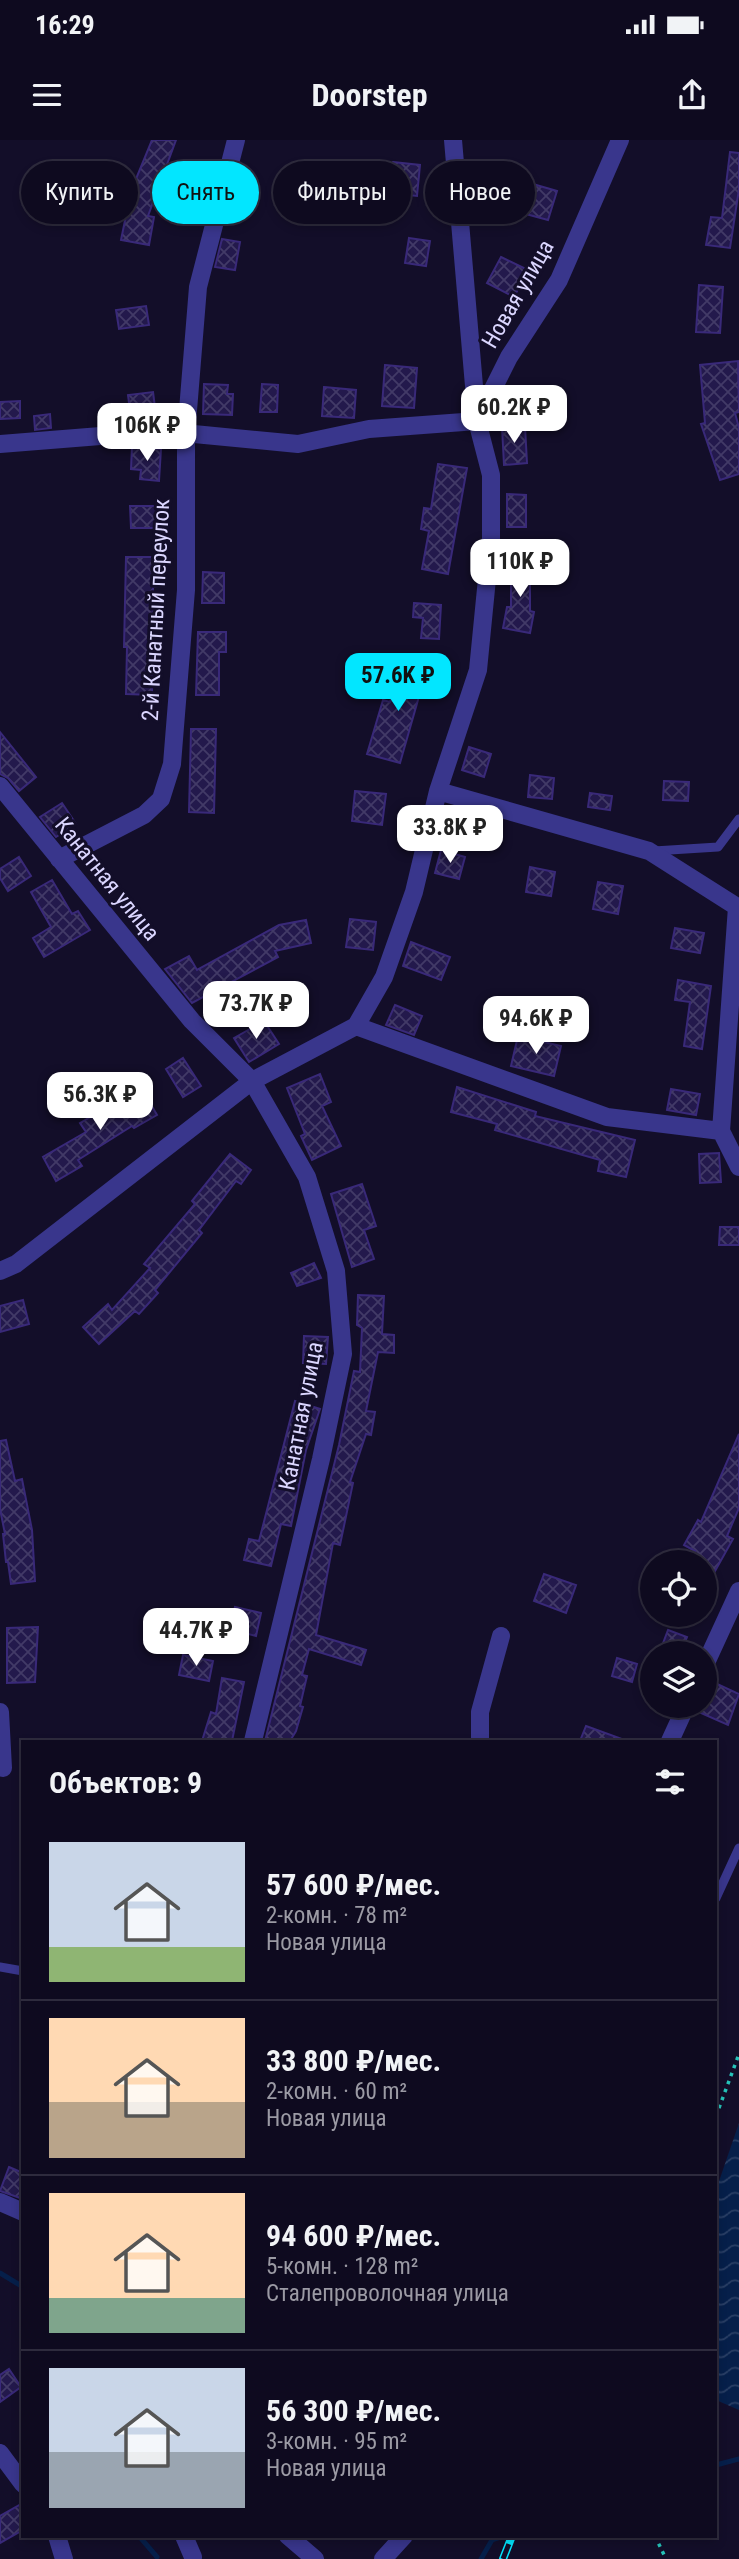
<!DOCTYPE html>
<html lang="ru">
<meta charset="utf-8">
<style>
:root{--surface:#0e0a1f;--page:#171328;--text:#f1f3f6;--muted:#9b9aa4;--line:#2e2b3d;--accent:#02e6ff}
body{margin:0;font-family:"Roboto Condensed",sans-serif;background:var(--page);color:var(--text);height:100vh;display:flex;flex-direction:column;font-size:26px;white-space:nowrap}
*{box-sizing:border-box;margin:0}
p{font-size:23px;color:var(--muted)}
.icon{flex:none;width:38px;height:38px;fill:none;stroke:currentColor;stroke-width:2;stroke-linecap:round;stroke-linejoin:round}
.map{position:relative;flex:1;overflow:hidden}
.side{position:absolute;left:21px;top:1600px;width:696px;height:798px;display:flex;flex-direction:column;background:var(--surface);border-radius:0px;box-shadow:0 4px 10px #0003,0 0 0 2px var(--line)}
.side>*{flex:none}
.hud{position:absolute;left:21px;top:21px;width:698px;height:63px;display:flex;gap:14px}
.controls{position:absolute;left:640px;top:1410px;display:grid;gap:14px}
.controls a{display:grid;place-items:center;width:77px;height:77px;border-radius:50%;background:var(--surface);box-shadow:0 4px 10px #0003,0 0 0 2px var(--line);font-size:35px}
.price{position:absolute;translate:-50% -60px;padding:0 16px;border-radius:14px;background:#fff;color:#222;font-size:23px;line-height:46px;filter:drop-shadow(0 2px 4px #0008)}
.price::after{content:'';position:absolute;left:50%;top:42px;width:21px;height:16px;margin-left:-10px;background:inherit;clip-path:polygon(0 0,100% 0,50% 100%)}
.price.on{background:var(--accent);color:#111}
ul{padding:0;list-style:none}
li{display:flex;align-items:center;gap:21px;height:175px;padding:0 28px}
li+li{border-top:2px solid var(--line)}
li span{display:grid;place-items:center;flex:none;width:196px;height:140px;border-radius:0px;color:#555}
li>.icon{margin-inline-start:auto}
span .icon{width:84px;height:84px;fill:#fffc;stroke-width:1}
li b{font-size:30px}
h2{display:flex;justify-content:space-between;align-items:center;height:84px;padding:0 28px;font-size:30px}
.tag{padding:0 24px;border-radius:32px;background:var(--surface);box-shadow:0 4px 10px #0003,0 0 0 2px var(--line);font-size:24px;line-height:63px}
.tag.on{background:var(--accent);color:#111}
.status{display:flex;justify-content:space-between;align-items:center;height:49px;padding:0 35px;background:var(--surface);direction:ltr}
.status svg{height:19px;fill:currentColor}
header{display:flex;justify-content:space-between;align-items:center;height:91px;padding:0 28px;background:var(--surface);font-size:32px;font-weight:700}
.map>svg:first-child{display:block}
.water{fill:url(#water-waves)}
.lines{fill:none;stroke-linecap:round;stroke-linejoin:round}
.stream{stroke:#061f4a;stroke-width:5}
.building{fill:url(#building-cross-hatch);stroke:#392979;stroke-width:2}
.path{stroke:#26c3b9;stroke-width:3.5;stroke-dasharray:3.5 5;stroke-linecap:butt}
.lane{stroke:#39368c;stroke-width:9}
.street{stroke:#39368c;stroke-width:18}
.rail-casing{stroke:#02e6ff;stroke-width:8}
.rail{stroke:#130e29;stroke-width:5;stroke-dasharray:16;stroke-linecap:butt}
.labels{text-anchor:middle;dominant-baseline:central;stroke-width:6;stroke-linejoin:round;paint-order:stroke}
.street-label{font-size:23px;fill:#dbd6ff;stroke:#130e29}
</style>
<div class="status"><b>16:29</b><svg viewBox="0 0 49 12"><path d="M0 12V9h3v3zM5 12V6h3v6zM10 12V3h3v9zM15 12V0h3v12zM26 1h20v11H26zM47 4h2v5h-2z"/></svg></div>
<header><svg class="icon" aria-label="menu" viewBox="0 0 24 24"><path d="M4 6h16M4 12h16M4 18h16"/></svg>Doorstep<svg class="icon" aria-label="share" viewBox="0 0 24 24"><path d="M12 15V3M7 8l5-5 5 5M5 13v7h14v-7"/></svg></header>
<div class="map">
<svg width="739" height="2419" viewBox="0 0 739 2419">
<defs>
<pattern id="water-waves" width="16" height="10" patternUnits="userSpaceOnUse" patternTransform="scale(1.75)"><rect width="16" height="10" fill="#061f4a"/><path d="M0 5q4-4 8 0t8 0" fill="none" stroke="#2a3f65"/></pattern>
<pattern id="building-cross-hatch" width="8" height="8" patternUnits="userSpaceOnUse" patternTransform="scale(1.75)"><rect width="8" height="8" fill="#23194c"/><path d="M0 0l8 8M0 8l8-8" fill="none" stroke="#423a67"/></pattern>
</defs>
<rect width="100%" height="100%" fill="#130e29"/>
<path class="water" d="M739,1983V2270L716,2260V2050Z"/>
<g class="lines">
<path class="stream" d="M0,2133L23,2147
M716,2325L739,2319
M139,2396L157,2417
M481,2419L492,2400L501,2397"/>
</g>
<path class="building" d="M152,0H176L148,76L154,77L149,105L121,100L131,51Z
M730,12L739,13V49L730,108L706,105L711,77L722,78Z
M393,22L420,25L417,56L390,53Z
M519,40L557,51L548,80L511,70Z
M409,98L430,101L426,126L405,123Z
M222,99L240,102L235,130L215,127Z
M501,117L528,130L514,157L487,143Z
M699,145L723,147L720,193L696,192Z
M146,166L149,185L119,189L116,170Z
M738,221L739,272L735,273L739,288V334L720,340L701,284L705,283L700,225Z
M385,225L417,228L414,268L382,266Z
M204,244L228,245L227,254H233L232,275L203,274Z
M262,244L278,245L277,272H260Z
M324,247L356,250L354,278L322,276Z
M153,252L156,275L131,278L128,255Z
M20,261V278L0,279V262Z
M50,274L51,288L35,290L34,276Z
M525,286L527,323L504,325L502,287Z
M132,307L161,309L159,341L140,339L141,330L131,329Z
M438,324L467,328L448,434L422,429L429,391L421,389L424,368L431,369Z
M507,354L526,355V387H507Z
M130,366H156V388H131Z
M126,417H158V447H153L152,555L126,554L127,507H124Z
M511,421L530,422V471L534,472L530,493L503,488L507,467H511Z
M203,432L224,433V463H202Z
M414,463L441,465L439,499L421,498L423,478L413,477Z
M198,492H226V512H219V555H196Z
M404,518L428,525L400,623L367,614L383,560L390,562Z
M191,589H216L214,673L189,672Z
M0,592L36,637L19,651L8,638L0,634Z
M469,607L491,614L484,637L462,630Z
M530,635L554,638L552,659L528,657Z
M664,641L689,642L688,661L663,660Z
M355,651L386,654L382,685L352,681Z
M590,653L612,656L610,670L588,667Z
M62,663L76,684L56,697L40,677Z
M441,710L465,717L459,739L435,733Z
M19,717L31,736L8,751L0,738V729Z
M530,727L555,732L551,756L526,752Z
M52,740L72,774L78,771L90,790L44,817L33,798L51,787L31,752Z
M598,742L623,746L618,774L593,769Z
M350,779L376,782L373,810L346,807Z
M306,780L311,803L275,811L278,817L192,863L165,829L189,816L197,830L279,785Z
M675,788L704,793L700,813L671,808Z
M411,802L450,817L441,840L403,826Z
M678,840L711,846L702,909L684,906L690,862L675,860Z
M395,865L422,876L414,895L386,885Z
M264,881L279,904L249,922L234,898Z
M518,896L561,906L554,936L511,926Z
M183,918L201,946L183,957L166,929Z
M320,934L331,962L322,966L341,1006L312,1020L301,996L305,994L287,948Z
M457,947L536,972L535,976L635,1000L626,1037L598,1031L600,1020L495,990L497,984L451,972Z
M141,948L157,975L134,988L132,986L78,1020L82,1026L56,1041L43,1017L86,992L80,983Z
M671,949L700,954L696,975L667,970Z
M719,1013L721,1042L700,1043L699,1014Z
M230,1014L251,1030L241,1044L236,1041L199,1090L202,1093L155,1150L158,1153L139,1174L135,1171L99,1204L83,1187L108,1164L112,1170L150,1128L144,1124L195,1064L192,1061Z
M362,1044L376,1086L364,1090L374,1119L352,1127L331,1054Z
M720,1087H739V1105H719Z
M314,1123L321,1138L297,1146L291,1133Z
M358,1155L384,1156L382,1194L394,1195V1213L378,1212L366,1271L375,1272L371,1295L366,1294L350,1342L353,1343L340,1405L333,1403L316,1495L366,1510L361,1525L309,1509L302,1535L307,1536L300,1566L303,1567L296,1591L290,1601H265L339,1305L354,1231L360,1232L362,1188L357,1185Z
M23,1160L29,1184L0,1192V1166Z
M304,1196L328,1197L326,1224L303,1223Z
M295,1261L320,1269L306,1310L291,1386L281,1384L271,1426L244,1420L249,1399L259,1401Z
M739,1294V1368L727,1396L733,1399L705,1449V1423H689L695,1411L684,1405L698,1380L701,1382Z
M6,1300L15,1341L22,1339L32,1390L35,1441L11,1444L8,1422H6L3,1394H5L0,1369V1301Z
M544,1434L576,1445L566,1473L534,1461Z
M235,1467L261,1473L256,1496L229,1489Z
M38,1487L35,1542L7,1543V1488Z
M668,1490L687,1497L680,1514H659Z
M183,1515L213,1521L209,1541L179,1535Z
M617,1518L637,1524L632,1542L612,1536Z
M222,1538L244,1542L232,1601H202L211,1572L216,1574Z
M715,1543L739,1554L728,1585L701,1573Z
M586,1586L622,1599L621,1601H580Z
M9,2027L23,2033V2059L0,2051Z
M9,2229L21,2247L0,2262V2235Z
M23,2363V2390L0,2403V2376Z"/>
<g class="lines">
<path class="path" d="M716,1976L739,1914
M655,2396L666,2419"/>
<path class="lane" d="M654,711L718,707L739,679
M716,1758L739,1708
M0,1827L23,1831"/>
<path class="street" d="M0,304L163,291L298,304L369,289L477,281L453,0
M0,646L192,881L252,941L307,1037L336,1131L343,1214L321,1319L253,1601
M438,651L649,711L737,767L721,991
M59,719L144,675L161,659L172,624L186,450V295L198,147L236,0
M356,886L607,977L721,991L739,1027
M0,1131L16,1124L252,941L356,886L384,837L414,752L438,651L478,530L491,398V335L477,281L509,217L559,140L620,0
M705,1525L739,1451
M0,1572L3,1628
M480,1601V1572L501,1496
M670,1601L686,1566
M0,2062L23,2072
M0,2313L23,2344
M57,2396L64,2419
M184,2396L193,2417
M288,2396L315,2419
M383,2419L404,2396"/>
<defs>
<path id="rail" d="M503,2419L512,2396"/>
</defs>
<use href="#rail" class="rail-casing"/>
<use href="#rail" class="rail"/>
</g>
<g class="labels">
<g class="street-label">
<text transform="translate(518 154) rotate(-60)">Новая улица</text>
<text transform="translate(156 470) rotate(-87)">2-й Канатный переулок</text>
<text transform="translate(107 739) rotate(51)">Канатная улица</text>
<text transform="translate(301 1276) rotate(-79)">Канатная улица</text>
</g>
</g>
</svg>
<div class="controls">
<a><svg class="icon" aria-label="locate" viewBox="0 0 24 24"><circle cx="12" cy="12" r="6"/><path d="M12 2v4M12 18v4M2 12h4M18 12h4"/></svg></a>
<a><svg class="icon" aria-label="layers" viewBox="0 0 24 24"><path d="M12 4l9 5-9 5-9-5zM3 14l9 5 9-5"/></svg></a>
</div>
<b class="price" style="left:514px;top:305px">60.2K ₽</b>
<b class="price" style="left:147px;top:323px">106K ₽</b>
<b class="price" style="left:520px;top:459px">110K ₽</b>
<b class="price on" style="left:398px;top:573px">57.6K ₽</b>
<b class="price" style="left:450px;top:725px">33.8K ₽</b>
<b class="price" style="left:256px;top:901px">73.7K ₽</b>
<b class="price" style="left:536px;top:916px">94.6K ₽</b>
<b class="price" style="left:100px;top:992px">56.3K ₽</b>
<b class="price" style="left:196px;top:1528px">44.7K ₽</b>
<div class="hud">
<a class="tag">Купить</a>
<a class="tag on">Снять</a>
<a class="tag">Фильтры</a>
<a class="tag">Новое</a>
</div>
<section class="side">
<h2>Объектов: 9<svg class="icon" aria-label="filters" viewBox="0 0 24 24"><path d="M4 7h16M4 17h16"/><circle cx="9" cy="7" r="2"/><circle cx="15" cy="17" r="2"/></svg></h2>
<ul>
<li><span style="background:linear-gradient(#c9d6e8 75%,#8fb573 0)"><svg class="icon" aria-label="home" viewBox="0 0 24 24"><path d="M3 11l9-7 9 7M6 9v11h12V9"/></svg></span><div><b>57 600 ₽/мес.</b><p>2-комн. · 78 m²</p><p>Новая улица</p></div></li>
<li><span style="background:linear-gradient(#ffd9b3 60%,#b9a48a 0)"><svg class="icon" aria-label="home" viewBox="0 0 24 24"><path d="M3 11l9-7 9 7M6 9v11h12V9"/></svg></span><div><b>33 800 ₽/мес.</b><p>2-комн. · 60 m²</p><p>Новая улица</p></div></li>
<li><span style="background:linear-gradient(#ffd9b3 75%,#7fa58c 0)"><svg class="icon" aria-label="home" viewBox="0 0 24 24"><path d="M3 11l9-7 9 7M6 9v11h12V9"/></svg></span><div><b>94 600 ₽/мес.</b><p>5-комн. · 128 m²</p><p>Сталепроволочная улица</p></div></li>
<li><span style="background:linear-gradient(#c9d6e8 60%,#9aa5b1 0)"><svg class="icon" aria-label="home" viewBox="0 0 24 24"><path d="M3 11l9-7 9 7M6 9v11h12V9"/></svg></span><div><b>56 300 ₽/мес.</b><p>3-комн. · 95 m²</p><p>Новая улица</p></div></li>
</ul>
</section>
</div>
